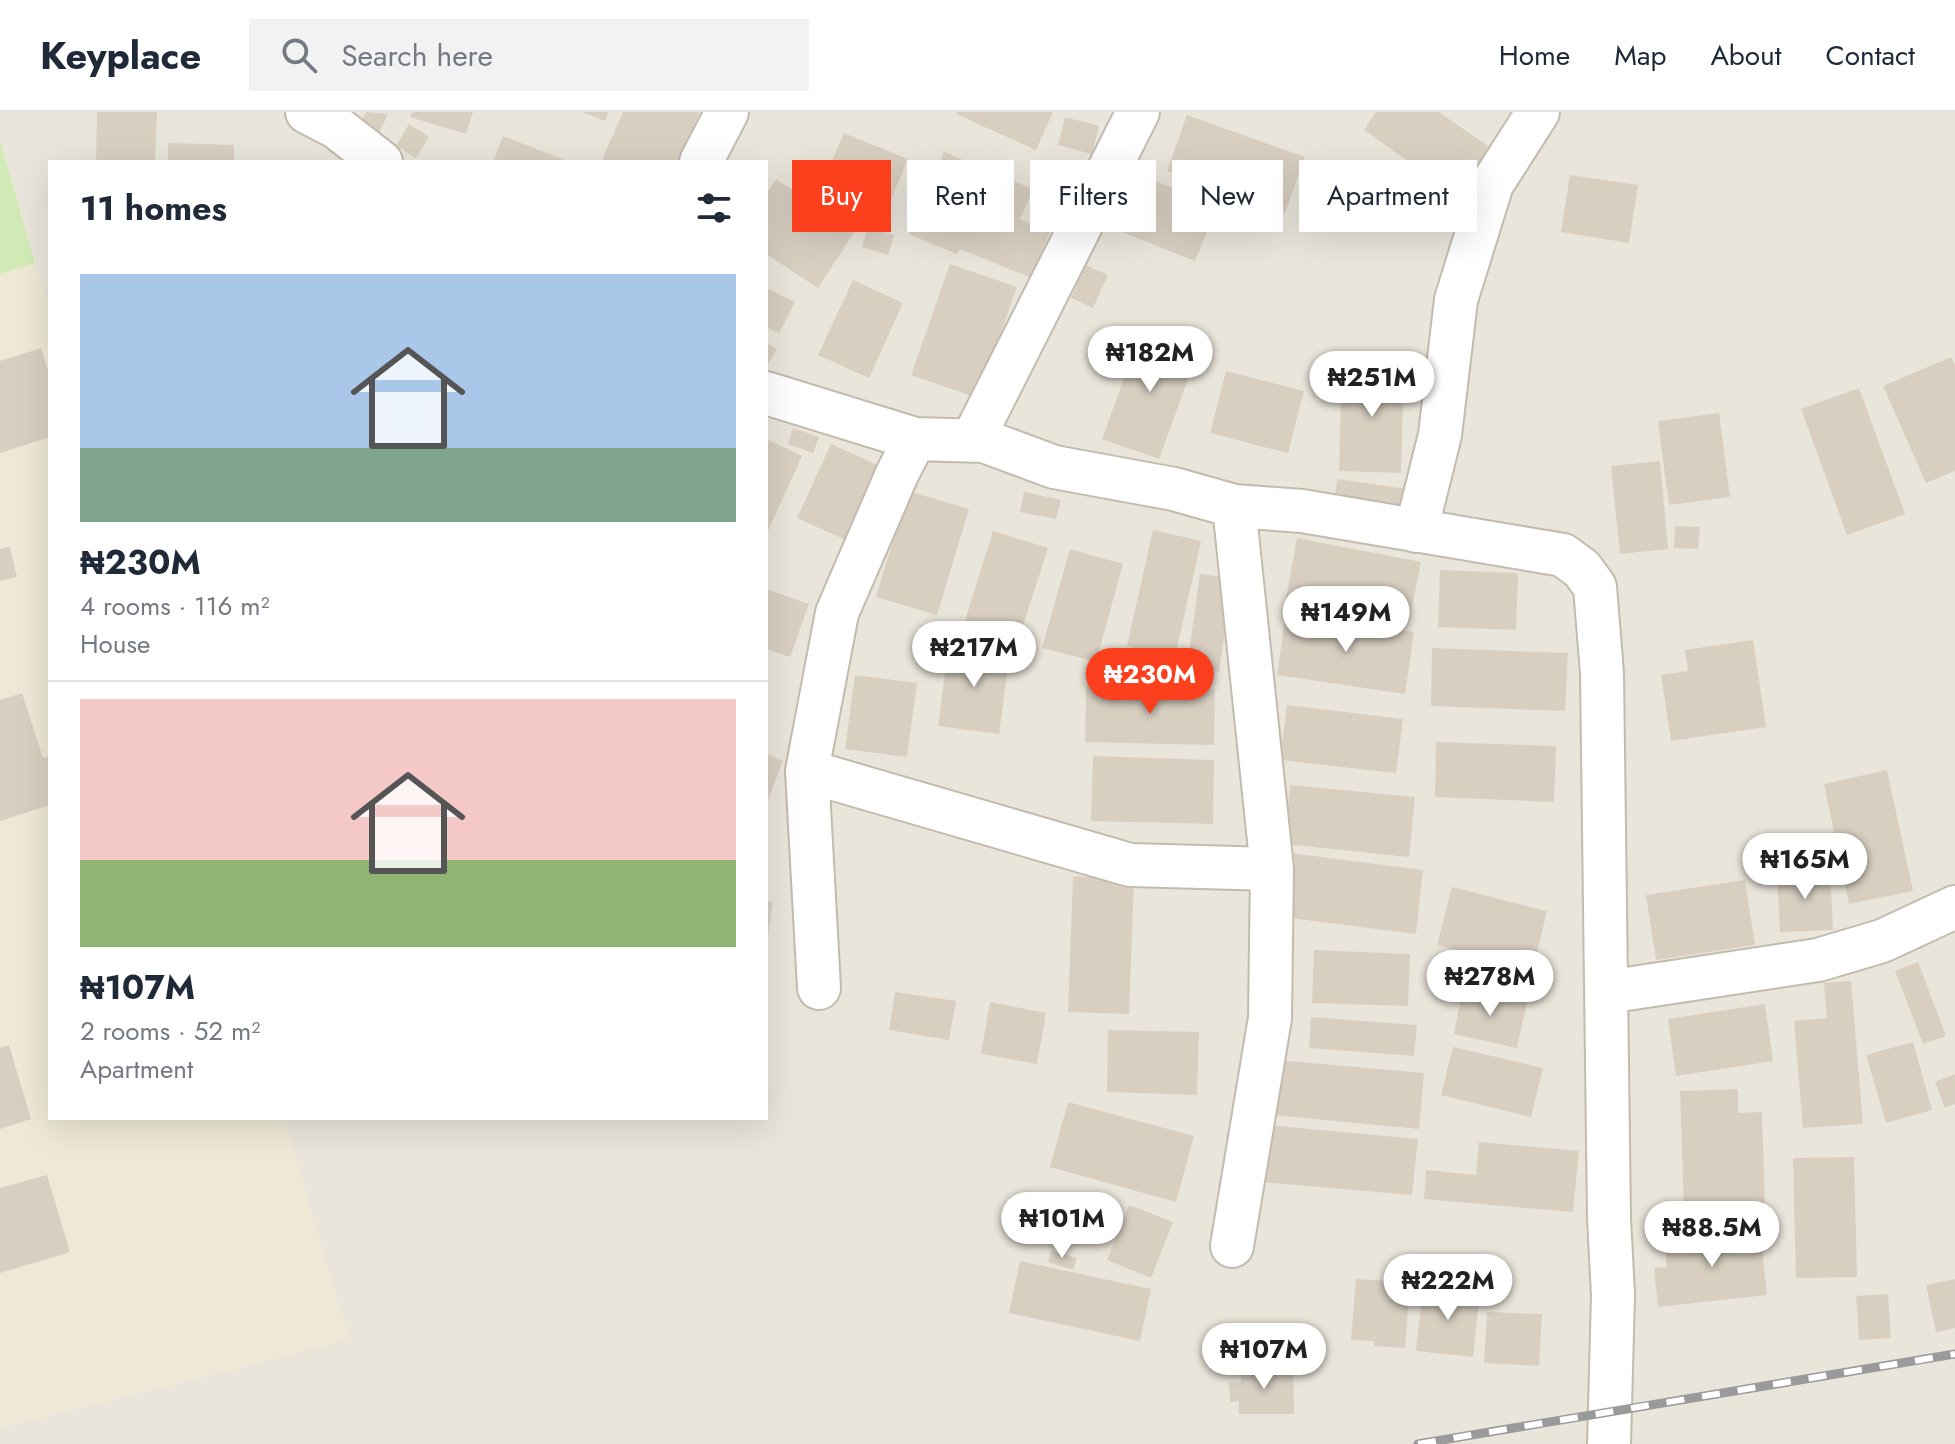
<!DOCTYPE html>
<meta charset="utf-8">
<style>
:root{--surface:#fff;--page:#f2f2f3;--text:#1f2937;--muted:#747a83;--line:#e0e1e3;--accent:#fc3f1d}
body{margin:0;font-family:Jost,sans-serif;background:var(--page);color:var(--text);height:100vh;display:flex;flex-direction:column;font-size:30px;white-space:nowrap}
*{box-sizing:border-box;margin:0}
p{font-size:26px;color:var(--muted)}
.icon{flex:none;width:44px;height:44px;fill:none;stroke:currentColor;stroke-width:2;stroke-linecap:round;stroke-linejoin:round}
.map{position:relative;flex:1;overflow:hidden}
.side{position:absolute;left:48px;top:48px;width:720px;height:960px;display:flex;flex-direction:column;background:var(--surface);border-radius:0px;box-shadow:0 8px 32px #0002}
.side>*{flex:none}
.hud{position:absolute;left:792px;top:48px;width:760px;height:72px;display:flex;gap:16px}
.price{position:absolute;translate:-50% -68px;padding:0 18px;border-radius:28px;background:#fff;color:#222;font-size:26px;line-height:52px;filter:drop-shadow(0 2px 4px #0008)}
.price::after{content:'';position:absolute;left:50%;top:48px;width:24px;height:18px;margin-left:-12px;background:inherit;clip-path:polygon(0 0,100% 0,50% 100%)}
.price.active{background:var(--accent);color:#fff}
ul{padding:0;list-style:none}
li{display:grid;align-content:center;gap:16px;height:424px;padding:0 32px}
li+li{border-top:2px solid var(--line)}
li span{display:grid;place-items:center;height:248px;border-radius:0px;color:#555}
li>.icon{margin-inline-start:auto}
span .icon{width:144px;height:144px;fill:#fffc;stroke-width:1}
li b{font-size:34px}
h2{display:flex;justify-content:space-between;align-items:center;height:96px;padding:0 32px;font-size:34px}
.chip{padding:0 28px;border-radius:0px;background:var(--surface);box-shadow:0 8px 32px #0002;font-size:28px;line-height:72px}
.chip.active{background:var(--accent);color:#fff}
header{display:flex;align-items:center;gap:48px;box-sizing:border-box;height:112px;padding:0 40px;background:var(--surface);border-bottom:2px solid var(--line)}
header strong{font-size:38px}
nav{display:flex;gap:44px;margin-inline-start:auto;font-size:28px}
.search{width:560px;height:72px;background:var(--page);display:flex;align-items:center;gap:20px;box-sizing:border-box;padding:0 28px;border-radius:0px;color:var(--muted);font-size:30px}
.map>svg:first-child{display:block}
.residential{fill:#eae5da;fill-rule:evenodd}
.education{fill:#efe8d6}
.green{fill:#d2eab5}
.building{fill:#d8cfc1}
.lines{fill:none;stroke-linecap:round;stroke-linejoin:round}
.minor-casing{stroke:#c2bbae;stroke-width:46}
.minor{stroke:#fff;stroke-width:42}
.rail-casing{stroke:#9a9a9a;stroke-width:9}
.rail{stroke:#fff;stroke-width:6;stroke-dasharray:18;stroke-linecap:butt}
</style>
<header>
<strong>Keyplace</strong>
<div class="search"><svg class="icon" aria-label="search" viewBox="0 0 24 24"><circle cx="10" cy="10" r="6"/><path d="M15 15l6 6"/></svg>Search here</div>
<nav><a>Home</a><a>Map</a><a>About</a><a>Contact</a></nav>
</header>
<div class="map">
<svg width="1955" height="1332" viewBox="0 0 1955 1332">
<rect width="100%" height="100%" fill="#f6f3ec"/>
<path class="residential" d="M0,0H1955V1332H0ZM50,50H766V1006H50Z"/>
<path class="education" d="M0,29L50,201V1006H284L349,1228L0,1316Z"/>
<path class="green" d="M0,29L35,151L0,162Z"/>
<path class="building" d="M97,0H157L155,50H96Z
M366,0L388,2L378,23L359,14Z
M412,0H473L466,22L410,5Z
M582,0H609L605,9Z
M623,0H700L678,50H601Z
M957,0H1053L1036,38L956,2Z
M1376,0H1439L1502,44L1468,91L1364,18Z
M1187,3L1305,45L1285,101L1167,59Z
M1065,5L1099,14L1092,42L1058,33Z
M409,12L429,25L416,46L396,34Z
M844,21L908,47L885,102L820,76Z
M503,24L570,50H493Z
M168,31L234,33V50H168Z
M944,40L1033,77L1020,107L1050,119L1031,166L960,137L957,142L909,122Z
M1139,63L1218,93L1195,149L1117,118Z
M1570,63L1638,73L1629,131L1561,120Z
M776,67L855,119L818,176L766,142V83Z
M868,115L894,123L888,143L862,135Z
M950,152L1017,175L978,286L911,263Z
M1086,153L1108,163L1093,196L1071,186Z
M853,168L903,191L869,266L818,243Z
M766,176L795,190L779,221L766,215Z
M1142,217L1199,237L1159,347L1102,327Z
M766,231L777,237L766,256Z
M41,236L50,265V325L0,341V249Z
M1951,245L1955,253V359L1926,371L1883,274Z
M1342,253L1404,255L1401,361L1339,359Z
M1226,259L1304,279L1288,341L1210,321Z
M1859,276L1905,402L1847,423L1801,297Z
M1719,301L1730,385L1669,393L1658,309Z
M793,316L819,325L813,341L788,332Z
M766,327L802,344L766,423Z
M831,332L889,358L855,432L797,406Z
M1660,349L1668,437L1620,442L1611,354Z
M1337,367L1414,378L1410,408L1333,397Z
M908,379L969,397L937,503L876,485Z
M1024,380L1061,388L1056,407L1020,400Z
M1675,414L1700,415L1698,437L1674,436Z
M1153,418L1201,429L1175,545L1127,534Z
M993,419L1048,436L1018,529L964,512Z
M1297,426L1421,450L1409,510L1286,486Z
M10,435L17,465L0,469V437Z
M1070,437L1123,452L1096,550L1042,536Z
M1440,458L1518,461L1516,518L1438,515Z
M1200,462L1232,466L1219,560L1187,555Z
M766,477L809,492L790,545L766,537Z
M1286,502L1414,520L1405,582L1277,563Z
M1753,528L1766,615L1671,629L1661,563L1688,559L1685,538Z
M949,532L1010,540L999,622L938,614Z
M1432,536L1568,541L1565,599L1431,594Z
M855,563L917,571L907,645L845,637Z
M1086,575L1215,577L1214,633L1085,630Z
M22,581L43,646L50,644V693L0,709V588Z
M1287,593L1403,607L1396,661L1280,648Z
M1436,630L1556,634L1554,690L1435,685Z
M766,642L783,649L766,693Z
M1093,644L1214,648L1213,712L1091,709Z
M1887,658L1913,779L1849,792L1824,672Z
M1290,673L1415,685L1409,745L1284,732Z
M1290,741L1423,758L1416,822L1282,805Z
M1830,757L1833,818L1780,820L1777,760Z
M1073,764L1134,767L1129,902L1068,900Z
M1745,768L1755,833L1656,848L1646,783Z
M1452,775L1547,799L1533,857L1437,833Z
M766,789L773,790L768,822L766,821Z
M1314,838L1410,842L1408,894L1312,891Z
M1918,850L1946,924L1923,932L1895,859Z
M1851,869L1863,1012L1803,1016L1794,909L1827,906L1824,871Z
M1463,876L1527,890L1517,936L1454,922Z
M895,880L956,889L949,928L889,918Z
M990,890L1046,901L1037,952L981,942Z
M1765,892L1773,949L1676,964L1668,907Z
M1311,905L1417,913L1414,944L1309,936Z
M1108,918L1199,920L1197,983L1107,980Z
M1913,930L1932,998L1886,1011L1866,943Z
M9,933L31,1007L0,1017V936Z
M1453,935L1543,956L1531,1005L1441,983Z
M1277,948L1424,961L1419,1017L1272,1003Z
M1955,962V992L1945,996L1935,970Z
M1738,977V1001L1762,1000L1765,1096L1684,1098L1680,979Z
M1068,990L1194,1024L1176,1090L1050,1055Z
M1266,1013L1418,1027L1412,1083L1261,1070Z
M1479,1030L1579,1039L1573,1100L1424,1087L1426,1058L1476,1063Z
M1854,1045L1857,1165L1796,1166L1793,1046Z
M47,1063L70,1140L0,1161V1076Z
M1129,1093L1173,1110L1151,1166L1107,1148Z
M1760,1118L1767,1183L1658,1195L1654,1156L1667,1155L1664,1128Z
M1051,1139L1077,1146L1073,1158L1048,1150Z
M1020,1149L1151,1177L1140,1229L1009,1201Z
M1356,1167L1410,1170L1405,1236L1374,1234V1229L1351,1228Z
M1955,1167V1216L1936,1220L1926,1173Z
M1423,1174L1480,1180L1473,1245L1416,1239Z
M1888,1182L1891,1226L1859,1228L1856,1184Z
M1487,1200L1542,1202L1539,1254L1484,1251Z
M1293,1255L1294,1302H1239V1289L1230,1290L1229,1271L1241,1270V1256Z"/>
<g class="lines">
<defs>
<path id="minor" d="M307,0L336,15L381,50
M701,50L727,0
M766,281L915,327L984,329L1054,355L1174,377L1234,394L1302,399L1563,443L1582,457L1595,475L1602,561L1609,1106L1613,1183L1609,1332
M973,327L1138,0
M1416,419L1440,323L1456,188L1492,72L1538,0
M807,659L1130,753L1272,757
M819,876L807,659L837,501L897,362L915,327
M1607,880L1818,848L1882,829L1955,795
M1232,1134L1270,906L1272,757L1234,394"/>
</defs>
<use href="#minor" class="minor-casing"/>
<use href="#minor" class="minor"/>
<defs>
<path id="rail" d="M1418,1332L1955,1242"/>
</defs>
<use href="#rail" class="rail-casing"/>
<use href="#rail" class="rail"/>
</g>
</svg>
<b class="price" style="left:1150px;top:282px">₦182M</b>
<b class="price" style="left:1372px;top:307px">₦251M</b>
<b class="price" style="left:1346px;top:542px">₦149M</b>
<b class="price" style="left:974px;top:577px">₦217M</b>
<b class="price active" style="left:1150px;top:604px">₦230M</b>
<b class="price" style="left:1805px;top:789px">₦165M</b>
<b class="price" style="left:1490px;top:906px">₦278M</b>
<b class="price" style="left:1062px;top:1148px">₦101M</b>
<b class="price" style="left:1712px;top:1157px">₦88.5M</b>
<b class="price" style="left:1448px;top:1210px">₦222M</b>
<b class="price" style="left:1264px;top:1279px">₦107M</b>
<div class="hud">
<a class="chip active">Buy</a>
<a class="chip">Rent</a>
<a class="chip">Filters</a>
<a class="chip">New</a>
<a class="chip">Apartment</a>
</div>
<section class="side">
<h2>11 homes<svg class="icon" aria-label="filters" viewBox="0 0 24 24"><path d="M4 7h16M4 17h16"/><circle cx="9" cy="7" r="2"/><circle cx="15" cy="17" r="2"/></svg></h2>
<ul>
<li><span style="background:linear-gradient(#a9c7e8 70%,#7fa58c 0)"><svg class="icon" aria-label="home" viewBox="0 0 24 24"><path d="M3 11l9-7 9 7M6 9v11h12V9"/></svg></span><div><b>₦230M</b><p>4 rooms · 116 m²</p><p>House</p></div></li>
<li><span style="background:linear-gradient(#f6c9c9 65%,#8fb573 0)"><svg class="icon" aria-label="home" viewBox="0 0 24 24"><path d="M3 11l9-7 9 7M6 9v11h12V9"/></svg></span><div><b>₦107M</b><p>2 rooms · 52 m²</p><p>Apartment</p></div></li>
</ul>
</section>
</div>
